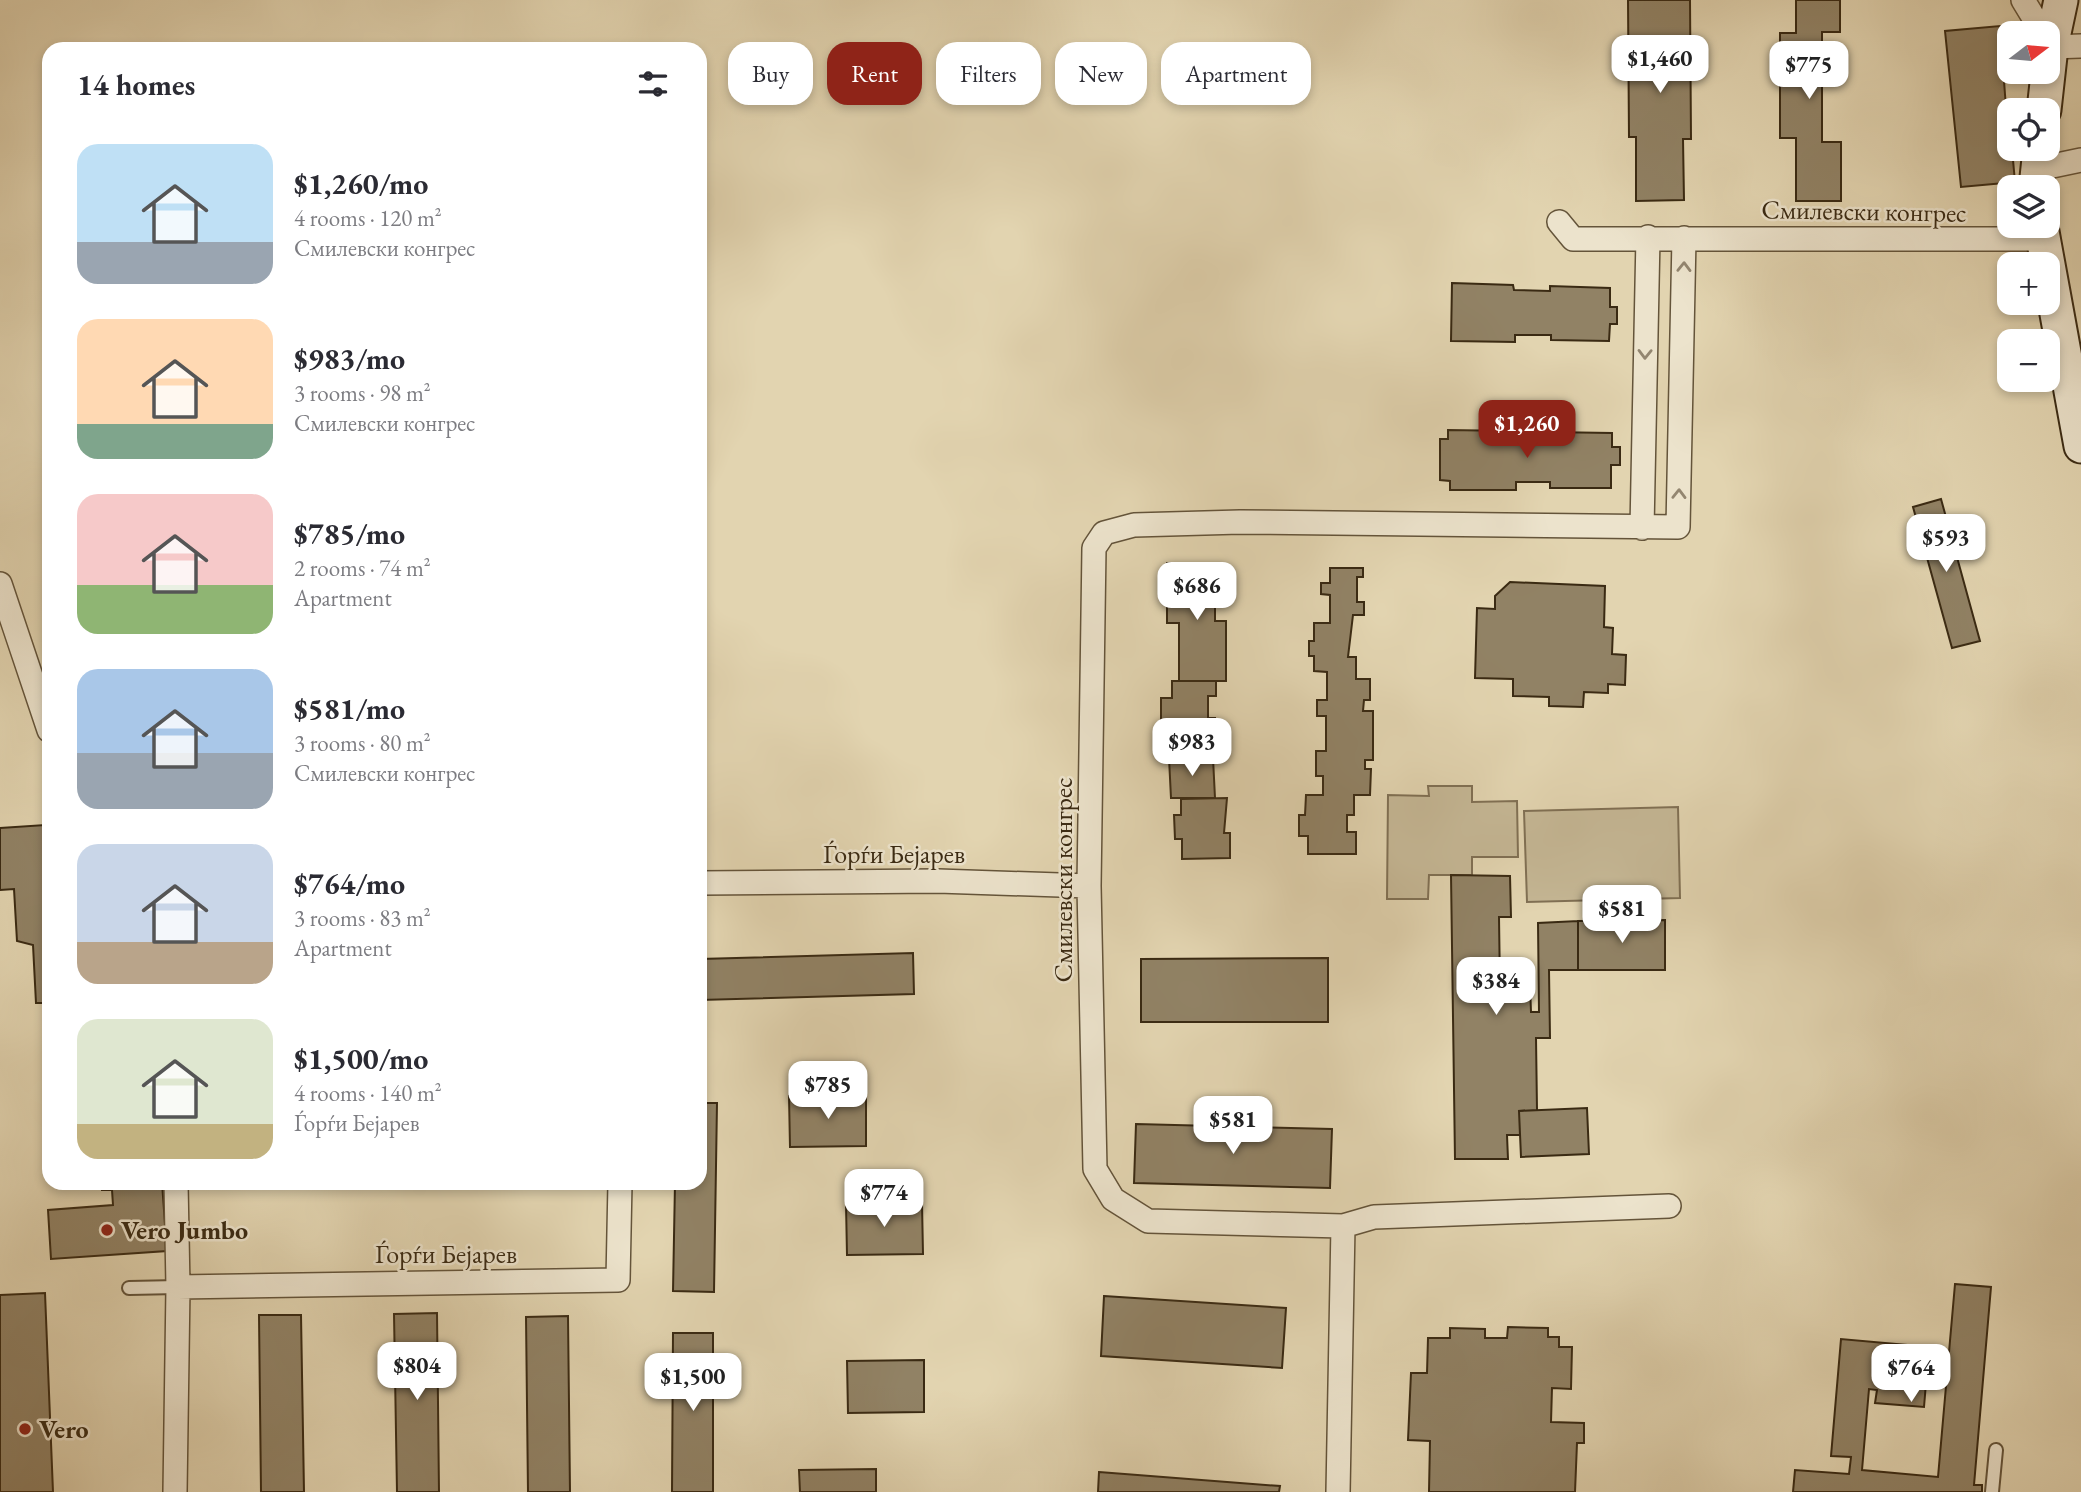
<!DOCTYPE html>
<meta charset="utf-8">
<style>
:root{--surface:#fff;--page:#f7f7f7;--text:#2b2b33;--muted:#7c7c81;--accent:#8f2418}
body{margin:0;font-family:"EB Garamond",serif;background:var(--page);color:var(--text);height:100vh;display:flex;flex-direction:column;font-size:26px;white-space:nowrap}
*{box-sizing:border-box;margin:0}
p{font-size:23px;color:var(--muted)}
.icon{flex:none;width:38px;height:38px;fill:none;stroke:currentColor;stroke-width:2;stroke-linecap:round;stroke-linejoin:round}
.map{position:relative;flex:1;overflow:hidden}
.panel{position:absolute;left:42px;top:42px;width:665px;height:1148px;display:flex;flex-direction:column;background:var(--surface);border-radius:21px;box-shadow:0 4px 10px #0003}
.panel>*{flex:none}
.banner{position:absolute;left:728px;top:42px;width:665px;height:63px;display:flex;gap:14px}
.needle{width:46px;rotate:74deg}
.tools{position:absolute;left:1997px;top:21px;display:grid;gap:14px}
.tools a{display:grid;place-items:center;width:63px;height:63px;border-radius:14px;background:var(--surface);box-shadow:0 4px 10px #0003;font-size:35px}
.price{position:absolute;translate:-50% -60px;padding:0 16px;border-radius:14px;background:#fff;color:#222;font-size:23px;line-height:46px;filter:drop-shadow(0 2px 4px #0008)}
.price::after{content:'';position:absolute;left:50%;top:42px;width:21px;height:16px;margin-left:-10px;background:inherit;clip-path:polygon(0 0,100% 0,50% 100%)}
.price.active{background:var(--accent);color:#fff}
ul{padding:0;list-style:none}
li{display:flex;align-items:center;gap:21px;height:175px;padding:0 35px}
li span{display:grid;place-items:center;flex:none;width:196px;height:140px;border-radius:21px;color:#555}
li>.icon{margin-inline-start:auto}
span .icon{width:84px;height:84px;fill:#fffc;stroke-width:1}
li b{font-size:30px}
h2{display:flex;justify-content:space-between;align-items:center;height:84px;padding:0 35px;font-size:30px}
.pill{padding:0 24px;border-radius:21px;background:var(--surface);box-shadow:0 4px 10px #0003;font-size:24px;line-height:63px}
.pill.active{background:var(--accent);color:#fff}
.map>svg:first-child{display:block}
.green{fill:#c5b795;stroke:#807054;stroke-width:2}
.building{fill:#918265;stroke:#3a2a13;stroke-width:2}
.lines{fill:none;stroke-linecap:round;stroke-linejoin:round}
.service-casing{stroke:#64543a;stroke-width:16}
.minor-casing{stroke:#64543a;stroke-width:26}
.secondary-casing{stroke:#3a2a13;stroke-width:37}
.service{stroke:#ece3cc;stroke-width:12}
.minor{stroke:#ece3cc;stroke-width:23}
.secondary{stroke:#ece3cc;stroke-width:33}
.oneway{stroke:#938670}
.poi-dot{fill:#8f2418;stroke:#ece3cc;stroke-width:2.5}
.labels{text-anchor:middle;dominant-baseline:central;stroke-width:5;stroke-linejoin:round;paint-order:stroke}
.street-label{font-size:26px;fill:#3a2a13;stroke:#ece3cc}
.poi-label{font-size:26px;font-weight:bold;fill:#3a2a13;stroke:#ece3cc;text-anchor:start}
</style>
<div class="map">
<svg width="2081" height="1492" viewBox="0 0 2081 1492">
<rect width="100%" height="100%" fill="#e2d4b0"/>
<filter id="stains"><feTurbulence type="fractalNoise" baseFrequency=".00286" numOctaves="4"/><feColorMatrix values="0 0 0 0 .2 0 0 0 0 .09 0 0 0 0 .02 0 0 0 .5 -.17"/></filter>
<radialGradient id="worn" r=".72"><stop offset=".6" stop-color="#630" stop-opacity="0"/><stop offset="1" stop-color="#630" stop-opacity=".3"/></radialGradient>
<path class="green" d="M1428,786H1472V802L1517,801L1518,857H1472V875H1429L1428,899H1387L1388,795L1429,796Z
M1678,807L1680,898L1527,902L1524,811Z"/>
<path class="building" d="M1628,0H1690L1691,139H1683L1684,200L1636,201V137H1629Z
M1796,0H1840V32H1822V142H1841V201H1796V138H1780V33H1796Z
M2000,26L2009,149H2012L2015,182L1961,187L1945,31Z
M1452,283L1513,285L1514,290L1550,291V286L1610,288V307H1617V324H1610L1609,341L1551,340V335H1515V342L1451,341Z
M1448,430L1512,431V438H1548V432L1612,433V447H1620V465H1611V488H1550V482H1516V490H1450V481L1440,480V439H1448Z
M1941,499L1980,641L1952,648L1913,507Z
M1167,563H1215V621H1226V681H1179V623H1167Z
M1330,568H1363V577H1357V602H1364V615H1353L1348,657H1356V679H1370V700H1364L1363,711H1373V760H1365V769H1371L1370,795H1354V815H1347V832H1356V854H1308V836H1299V815H1305L1306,795H1323V776H1316V751H1326V716H1317V700H1327V672L1314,671V656H1309V641H1314V623H1330V595L1321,594V583H1330Z
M1510,582L1605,586L1604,627L1613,628L1612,654L1626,655L1625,685L1608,684V693L1584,692L1583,707L1549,706V697L1513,696V679L1475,678L1477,608L1495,609V596Z
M1172,681H1216V696H1208V718H1215V758H1169V721H1161V698H1172Z
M1169,758H1213L1215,798H1171Z
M1227,798L1224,833H1230V858L1182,859V839H1175L1174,815H1181V799Z
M45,825L49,874V1003H36L33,945L17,941L14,889L0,890V828Z
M1451,875L1510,876L1511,917H1499L1500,987L1530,986L1531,1012H1539L1538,923L1578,921V970H1549L1550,1038H1536L1537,1110L1519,1111L1520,1135H1507L1508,1159H1455Z
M1665,920V970H1578V921Z
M913,953L914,994L700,1000V959Z
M1328,958V1022H1141V959Z
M866,1095V1146L790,1147L789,1096Z
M700,1103H717L714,1292L673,1291L675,1183H700Z
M1587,1108L1589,1154L1521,1157L1519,1111Z
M1136,1124L1332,1129L1330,1188L1134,1183Z
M102,1183H162L167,1251L51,1259L48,1210L113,1205L112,1190H102Z
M242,1183H351L242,1185Z
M417,1183H526V1186L417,1188Z
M922,1203L923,1254L847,1255L846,1204Z
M1955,1284L1991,1287L1974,1485H1982V1492H1793L1795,1470L1849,1474L1851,1457L1831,1456L1841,1339L1929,1347L1924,1407L1875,1403L1877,1390L1869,1389L1862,1470L1938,1477Z
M45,1293L53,1492H0V1295Z
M1104,1296L1286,1308L1282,1368L1101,1356Z
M437,1313L439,1492H397L394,1314Z
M259,1315H301L304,1492H261Z
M568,1316L570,1492H528L526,1317Z
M1508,1327L1548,1328V1337H1559V1347H1572L1571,1389L1552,1388L1551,1422L1584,1423V1443H1577L1575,1492H1429L1430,1441L1408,1440L1411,1373H1427L1428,1338H1450V1328L1485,1329V1338H1507Z
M673,1333H713V1492H672Z
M924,1360V1412L848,1413L847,1361Z
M876,1469V1492H800L799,1470Z
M1099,1472L1280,1486L1279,1492H1098Z"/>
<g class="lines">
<defs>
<path id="service" d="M129,1288L178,1287
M1992,1492L1996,1450"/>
<path id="minor" d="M2023,0L2043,33
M2048,41L2051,47L2081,46
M2038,169L2081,160
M1559,222L1573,239H2043
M1642,528L1648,237
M0,584L49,730
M700,883L938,881L1089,886
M1669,1206L1374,1217L1343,1226L1148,1221L1113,1199L1095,1169L1089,886L1094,548L1104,533L1134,525L1240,522L1678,527L1684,238
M178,1287L618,1280L620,1183
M175,1492L178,1287L176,1183
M1338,1492L1343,1226"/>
<path id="secondary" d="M2044,110L2051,47L2061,0
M2036,187L2040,149
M2041,226L2081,446"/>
</defs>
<use href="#service" class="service-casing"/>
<use href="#minor" class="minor-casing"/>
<use href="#secondary" class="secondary-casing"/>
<use href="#service" class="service"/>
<use href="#minor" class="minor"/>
<use href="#secondary" class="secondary"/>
</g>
<defs><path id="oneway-chevron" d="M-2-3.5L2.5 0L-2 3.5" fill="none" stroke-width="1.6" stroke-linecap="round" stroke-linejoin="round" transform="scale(1.75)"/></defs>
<g class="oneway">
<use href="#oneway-chevron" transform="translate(1684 267) rotate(-89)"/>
<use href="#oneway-chevron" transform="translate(1645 354) rotate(91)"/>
<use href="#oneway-chevron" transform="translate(1679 494) rotate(-89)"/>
</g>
<g class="poi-dot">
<circle cx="107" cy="1230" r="7"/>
<circle cx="25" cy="1429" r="7"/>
</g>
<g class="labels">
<g class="street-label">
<text transform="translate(1864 211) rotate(1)">Смилевски конгрес</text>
<text x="894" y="854">Ѓорѓи Бејарев</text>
<text transform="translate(1063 880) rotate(-90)">Смилевски конгрес</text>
<text x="446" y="1254">Ѓорѓи Бејарев</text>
</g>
<g class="poi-label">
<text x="121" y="1230">Vero Jumbo</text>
<text x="39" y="1429">Vero</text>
</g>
</g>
<rect width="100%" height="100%" filter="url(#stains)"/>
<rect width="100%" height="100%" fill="url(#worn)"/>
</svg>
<div class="tools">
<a><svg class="needle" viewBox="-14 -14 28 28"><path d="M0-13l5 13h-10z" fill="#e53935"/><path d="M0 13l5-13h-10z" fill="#7c7c81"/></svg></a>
<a><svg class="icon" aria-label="locate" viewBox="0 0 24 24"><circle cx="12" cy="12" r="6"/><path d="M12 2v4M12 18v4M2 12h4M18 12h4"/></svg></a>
<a><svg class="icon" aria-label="layers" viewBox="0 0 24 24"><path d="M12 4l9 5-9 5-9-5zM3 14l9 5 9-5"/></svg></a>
<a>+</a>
<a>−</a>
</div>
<b class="price" style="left:1660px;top:95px">$1,460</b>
<b class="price" style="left:1809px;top:101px">$775</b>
<b class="price active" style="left:1527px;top:460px">$1,260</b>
<b class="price" style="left:1946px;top:574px">$593</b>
<b class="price" style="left:1197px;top:622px">$686</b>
<b class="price" style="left:1192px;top:778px">$983</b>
<b class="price" style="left:1622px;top:945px">$581</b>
<b class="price" style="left:1496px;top:1017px">$384</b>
<b class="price" style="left:828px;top:1121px">$785</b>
<b class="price" style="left:1233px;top:1156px">$581</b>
<b class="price" style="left:884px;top:1229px">$774</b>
<b class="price" style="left:417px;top:1402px">$804</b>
<b class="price" style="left:1911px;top:1404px">$764</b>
<b class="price" style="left:693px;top:1413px">$1,500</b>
<div class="banner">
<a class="pill">Buy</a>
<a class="pill active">Rent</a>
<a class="pill">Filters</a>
<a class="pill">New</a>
<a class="pill">Apartment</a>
</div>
<section class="panel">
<h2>14 homes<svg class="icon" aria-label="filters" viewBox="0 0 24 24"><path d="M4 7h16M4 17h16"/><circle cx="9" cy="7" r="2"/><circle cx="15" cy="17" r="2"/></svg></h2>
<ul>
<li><span style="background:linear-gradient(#bfe0f5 70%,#9aa5b1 0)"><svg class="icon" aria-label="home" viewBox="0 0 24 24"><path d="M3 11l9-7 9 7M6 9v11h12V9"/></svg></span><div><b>$1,260/mo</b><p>4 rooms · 120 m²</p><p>Смилевски конгрес</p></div></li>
<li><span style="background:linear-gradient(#ffd9b3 75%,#7fa58c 0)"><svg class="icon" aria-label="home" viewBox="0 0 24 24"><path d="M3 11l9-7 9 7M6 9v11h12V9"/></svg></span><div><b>$983/mo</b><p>3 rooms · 98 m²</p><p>Смилевски конгрес</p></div></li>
<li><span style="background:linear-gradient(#f6c9c9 65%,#8fb573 0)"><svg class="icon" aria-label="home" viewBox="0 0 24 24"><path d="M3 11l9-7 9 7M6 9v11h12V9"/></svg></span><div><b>$785/mo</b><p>2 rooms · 74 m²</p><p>Apartment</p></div></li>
<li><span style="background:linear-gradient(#a9c7e8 60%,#9aa5b1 0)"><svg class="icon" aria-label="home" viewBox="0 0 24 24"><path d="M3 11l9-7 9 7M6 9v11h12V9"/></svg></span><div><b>$581/mo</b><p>3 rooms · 80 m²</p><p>Смилевски конгрес</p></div></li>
<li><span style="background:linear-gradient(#c9d6e8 70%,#b9a48a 0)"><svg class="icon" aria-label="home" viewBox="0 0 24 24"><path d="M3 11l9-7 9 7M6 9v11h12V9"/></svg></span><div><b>$764/mo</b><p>3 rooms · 83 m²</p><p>Apartment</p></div></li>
<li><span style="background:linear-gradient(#dfe7d0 75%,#c2b280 0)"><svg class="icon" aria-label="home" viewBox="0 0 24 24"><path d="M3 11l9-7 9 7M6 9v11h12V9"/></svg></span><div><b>$1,500/mo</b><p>4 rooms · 140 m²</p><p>Ѓорѓи Бејарев</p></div></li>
</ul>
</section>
</div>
